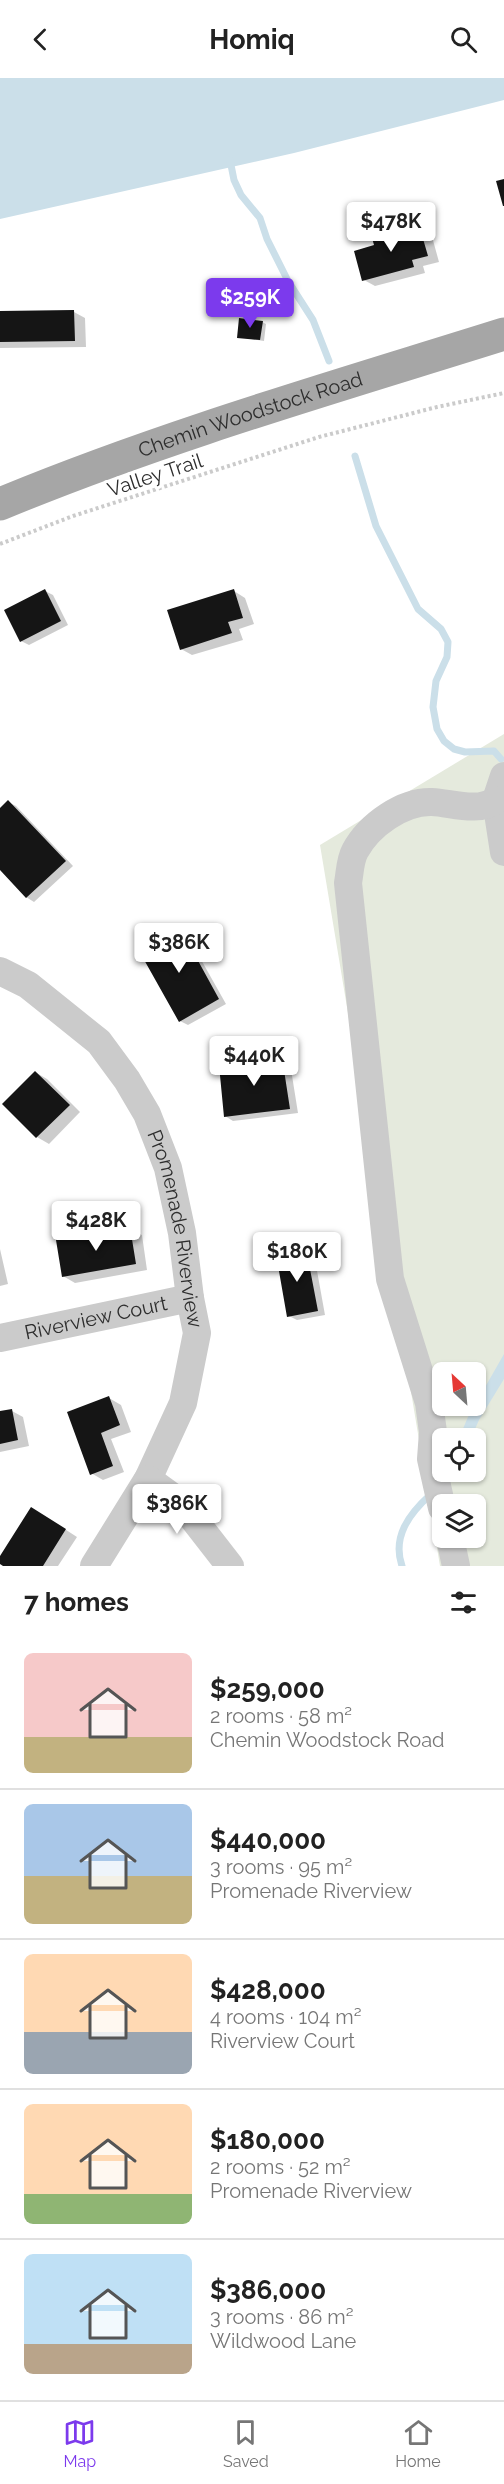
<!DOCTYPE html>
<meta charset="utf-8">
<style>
:root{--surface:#fff;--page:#f6f6f6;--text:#222;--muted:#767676;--line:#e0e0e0;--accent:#7c3aed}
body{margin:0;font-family:Raleway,sans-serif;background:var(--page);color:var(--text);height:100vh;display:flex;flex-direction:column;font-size:22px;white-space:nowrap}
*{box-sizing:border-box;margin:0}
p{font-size:20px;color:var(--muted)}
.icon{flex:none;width:33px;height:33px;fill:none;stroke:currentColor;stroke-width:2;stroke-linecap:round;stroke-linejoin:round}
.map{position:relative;height:1488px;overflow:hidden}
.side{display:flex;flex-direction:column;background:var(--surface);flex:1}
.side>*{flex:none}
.needle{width:39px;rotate:334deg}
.tools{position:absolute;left:432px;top:1284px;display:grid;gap:12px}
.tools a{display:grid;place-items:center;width:54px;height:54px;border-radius:9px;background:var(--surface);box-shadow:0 2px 4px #0004;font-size:30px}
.price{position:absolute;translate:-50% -51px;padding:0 14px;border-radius:6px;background:#fff;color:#222;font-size:20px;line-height:39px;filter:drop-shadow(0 2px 3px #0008)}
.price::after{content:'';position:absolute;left:50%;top:36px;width:18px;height:14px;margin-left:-9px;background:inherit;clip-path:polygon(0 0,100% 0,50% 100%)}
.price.on{background:var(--accent);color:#fff}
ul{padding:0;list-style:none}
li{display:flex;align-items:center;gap:18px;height:150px;padding:0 24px}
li+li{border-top:2px solid var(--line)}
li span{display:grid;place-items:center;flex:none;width:168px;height:120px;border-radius:9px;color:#555}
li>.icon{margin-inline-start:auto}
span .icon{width:72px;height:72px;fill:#fffc;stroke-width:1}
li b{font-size:26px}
h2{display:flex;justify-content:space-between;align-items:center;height:72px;padding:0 24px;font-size:26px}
header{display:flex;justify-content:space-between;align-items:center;height:78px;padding:0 24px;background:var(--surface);font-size:27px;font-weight:700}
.menu{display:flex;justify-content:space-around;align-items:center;height:84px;border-top:2px solid var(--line);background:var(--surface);font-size:16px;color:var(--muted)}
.menu a{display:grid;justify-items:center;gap:3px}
.menu .on{color:var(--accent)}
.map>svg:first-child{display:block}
.green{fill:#e5eadd;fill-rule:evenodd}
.water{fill:#cbdfe9}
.shadow{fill:#0003}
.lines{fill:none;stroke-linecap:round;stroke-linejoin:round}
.stream{stroke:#cbdfe9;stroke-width:7}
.building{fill:#151515}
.path{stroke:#cbcbcb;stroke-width:4;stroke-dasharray:3 3;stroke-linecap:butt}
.minor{stroke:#cbcbcb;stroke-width:28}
.major{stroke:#a6a6a6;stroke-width:33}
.labels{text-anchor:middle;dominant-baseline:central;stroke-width:6;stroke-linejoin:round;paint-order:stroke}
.street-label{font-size:20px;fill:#2e2e2e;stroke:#fff}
</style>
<header><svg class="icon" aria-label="back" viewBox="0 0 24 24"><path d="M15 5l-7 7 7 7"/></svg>Homiq<svg class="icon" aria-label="search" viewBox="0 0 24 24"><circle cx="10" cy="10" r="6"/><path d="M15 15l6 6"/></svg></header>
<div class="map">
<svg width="504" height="1488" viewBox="0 0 504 1488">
<rect width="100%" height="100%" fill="#fff"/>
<path class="green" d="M504,656V1488H440L320,767ZM442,1294H476V1328H442ZM442,1360H476V1394H442ZM442,1426H476V1460H442Z"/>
<path class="water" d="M0,0H504V22L294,75L0,141Z
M504,1276V1301L479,1342L471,1360H459L468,1339Z"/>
<path class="shadow" d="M419,149L431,155L439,184L423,188L425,195L375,208L364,202L376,168Z
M74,234L85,240L86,269L0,270V235Z
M262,244L266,246L264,263L238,259Z
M45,513L53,517L68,547L29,567L21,563Z
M234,513L245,520L254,546L239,551L243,562L192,577L181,571Z
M8,724L16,728L73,788L34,824L26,819L0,790V732Z
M179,850L186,855L226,926L188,947L180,943Z
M282,981L290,985L298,1035L233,1043L225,1038Z
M35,994L47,1001L80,1034L49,1066L37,1059L4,1026Z
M130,1151L142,1157L147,1192L75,1205L63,1198Z
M0,1171L8,1206L0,1208Z
M306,1172L314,1176L325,1237L297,1242L289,1238Z
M109,1320L121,1327L131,1354L111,1361L124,1394L103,1402L91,1395Z
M12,1333L23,1339L29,1368L0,1374V1335Z
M43,1437L77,1459L58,1488H6L0,1484V1481Z"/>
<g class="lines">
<path class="stream" d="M230,82L234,102L241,117L260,140L267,161L288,203L313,242L329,283
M355,378L376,448L418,531L441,551L448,564L447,579L436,603L433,629L437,651L444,663L454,671L465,674L494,673L501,681
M402,1488C392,1459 409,1436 430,1417"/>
</g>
<path class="building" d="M504,101V128H503L496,103Z
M419,147L428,178L412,182L414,189L362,203L354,173L374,167L372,160Z
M74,232L75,263L0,264V233Z
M239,240L263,243L260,262L237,260Z
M45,511L61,543L20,564L4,532Z
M234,511L243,540L228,544L232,555L180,572L167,532Z
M8,722L66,783L26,820L0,792V730Z
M179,848L219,921L179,944L138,871Z
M282,979L290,1031L224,1039L219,987Z
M35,993L70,1027L36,1060L2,1026Z
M130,1149L136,1186L62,1199L56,1162Z
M306,1170L318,1233L287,1239L276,1176Z
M109,1318L120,1347L101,1355L113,1388L90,1397L67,1334Z
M12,1331L18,1362L0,1366V1333Z
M31,1429L66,1451L43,1488H3L0,1486V1478Z"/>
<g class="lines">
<path class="path" d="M0,466L73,438L319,359L437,329L504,315"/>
<g class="minor">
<path d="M504,698L496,722L504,774"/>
<path id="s1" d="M0,893L28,907L99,964L127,1002L147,1036L168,1090L182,1155L190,1220L197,1255L183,1325L148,1401L94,1488"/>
<path id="s2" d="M0,1260L190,1220"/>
<path d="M148,1401L181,1425L230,1488"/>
<path d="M442,1430L431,1381L433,1354L429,1325L390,1201L348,805C350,794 350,782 355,773C369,747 403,723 432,724C452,725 478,735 496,722"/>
<path d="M450,1460L456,1488"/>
</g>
<path class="major" id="s3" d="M0,426C164,358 335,309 504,256"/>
</g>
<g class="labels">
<g class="street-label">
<text stroke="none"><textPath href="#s3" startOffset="266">Chemin Woodstock Road</textPath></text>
<text transform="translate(155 397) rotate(-18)">Valley Trail</text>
<text stroke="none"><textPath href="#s1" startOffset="328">Promenade Riverview</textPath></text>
<text stroke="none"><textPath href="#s2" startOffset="98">Riverview Court</textPath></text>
</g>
</g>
</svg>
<div class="tools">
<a><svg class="needle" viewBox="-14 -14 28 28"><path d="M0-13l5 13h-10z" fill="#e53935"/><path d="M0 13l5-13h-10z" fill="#767676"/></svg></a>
<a><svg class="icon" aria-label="locate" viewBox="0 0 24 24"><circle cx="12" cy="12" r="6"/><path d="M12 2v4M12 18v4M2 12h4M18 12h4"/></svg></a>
<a><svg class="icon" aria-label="layers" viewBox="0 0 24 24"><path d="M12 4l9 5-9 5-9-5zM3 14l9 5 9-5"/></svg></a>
</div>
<b class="price" style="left:391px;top:175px">$478K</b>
<b class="price on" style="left:250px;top:251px">$259K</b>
<b class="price" style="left:179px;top:896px">$386K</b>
<b class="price" style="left:254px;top:1009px">$440K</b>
<b class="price" style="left:96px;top:1174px">$428K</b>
<b class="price" style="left:297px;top:1205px">$180K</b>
<b class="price" style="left:177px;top:1457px">$386K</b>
</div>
<section class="side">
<h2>7 homes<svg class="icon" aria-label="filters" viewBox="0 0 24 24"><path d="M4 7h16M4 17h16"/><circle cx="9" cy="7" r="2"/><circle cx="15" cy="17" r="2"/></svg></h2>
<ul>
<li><span style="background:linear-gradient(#f6c9c9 70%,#c2b280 0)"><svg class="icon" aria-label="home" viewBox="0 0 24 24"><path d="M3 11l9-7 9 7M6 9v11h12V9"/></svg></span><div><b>$259,000</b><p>2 rooms · 58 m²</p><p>Chemin Woodstock Road</p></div></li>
<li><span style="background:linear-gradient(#a9c7e8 60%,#c2b280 0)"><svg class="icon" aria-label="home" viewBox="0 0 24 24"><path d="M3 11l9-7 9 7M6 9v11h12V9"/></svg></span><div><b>$440,000</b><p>3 rooms · 95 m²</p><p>Promenade Riverview</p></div></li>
<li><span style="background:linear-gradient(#ffd9b3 65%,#9aa5b1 0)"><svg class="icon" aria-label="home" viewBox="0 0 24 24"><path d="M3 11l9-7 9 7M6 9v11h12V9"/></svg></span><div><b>$428,000</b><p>4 rooms · 104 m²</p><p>Riverview Court</p></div></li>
<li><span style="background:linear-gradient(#ffd9b3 75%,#8fb573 0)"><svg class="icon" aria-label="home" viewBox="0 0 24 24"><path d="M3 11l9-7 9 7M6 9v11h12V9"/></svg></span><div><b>$180,000</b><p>2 rooms · 52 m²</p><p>Promenade Riverview</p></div></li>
<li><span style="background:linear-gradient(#bfe0f5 75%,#b9a48a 0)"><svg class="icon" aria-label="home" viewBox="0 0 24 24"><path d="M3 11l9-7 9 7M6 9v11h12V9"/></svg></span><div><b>$386,000</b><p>3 rooms · 86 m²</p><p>Wildwood Lane</p></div></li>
</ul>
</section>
<nav class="menu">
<a class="on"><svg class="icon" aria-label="map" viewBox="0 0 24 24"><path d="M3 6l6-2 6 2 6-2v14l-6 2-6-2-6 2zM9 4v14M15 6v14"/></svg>Map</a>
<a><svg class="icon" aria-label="saved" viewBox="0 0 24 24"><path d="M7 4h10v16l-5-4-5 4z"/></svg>Saved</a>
<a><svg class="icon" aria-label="home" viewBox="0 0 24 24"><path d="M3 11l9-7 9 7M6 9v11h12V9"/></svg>Home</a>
</nav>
